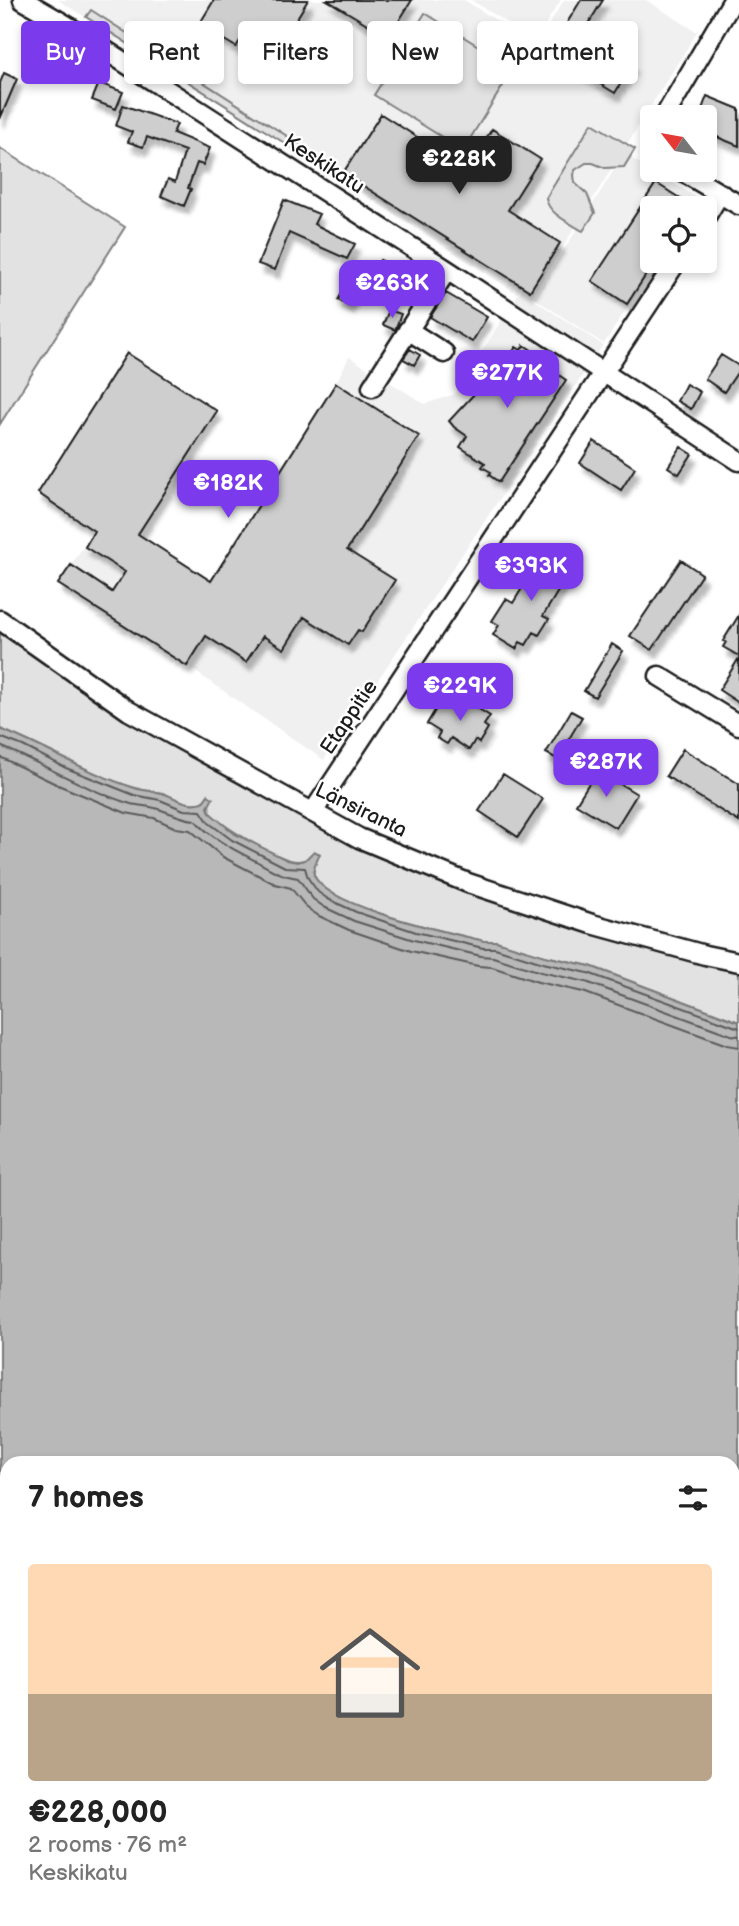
<!DOCTYPE html>
<meta charset="utf-8">
<style>
:root{--surface:#fff;--page:#f6f6f6;--text:#222;--muted:#767676;--line:#e0e0e0;--accent:#7c3aed}
body{margin:0;font-family:"Balsamiq Sans",sans-serif;background:var(--page);color:var(--text);height:100vh;display:flex;flex-direction:column;font-size:26px;white-space:nowrap}
*{box-sizing:border-box;margin:0}
p{font-size:23px;color:var(--muted)}
.icon{flex:none;width:38px;height:38px;fill:none;stroke:currentColor;stroke-width:2;stroke-linecap:round;stroke-linejoin:round}
.map{position:relative;flex:1;overflow:hidden}
.side{position:absolute;left:0px;top:1456px;width:740px;height:471px;display:flex;flex-direction:column;background:var(--surface);border-radius:21px 21px 0 0;box-shadow:0 4px 10px #0003}
.side>*{flex:none}
.hud{position:absolute;left:21px;top:21px;width:698px;height:63px;display:flex;gap:14px}
.needle{width:46px;rotate:301deg}
.controls{position:absolute;left:640px;top:105px;display:grid;gap:14px}
.controls a{display:grid;place-items:center;width:77px;height:77px;border-radius:7px;background:var(--surface);box-shadow:0 4px 10px #0003;font-size:35px}
.price{position:absolute;translate:-50% -60px;padding:0 16px;border-radius:14px;background:var(--accent);color:#fff;font-size:23px;line-height:46px;filter:drop-shadow(0 2px 4px #0008)}
.price::after{content:'';position:absolute;left:50%;top:42px;width:21px;height:16px;margin-left:-10px;background:inherit;clip-path:polygon(0 0,100% 0,50% 100%)}
.price.active{background:#222;color:#fff}
ul{padding:0;list-style:none}
li{display:grid;align-content:center;gap:14px;height:371px;padding:0 28px}
li+li{border-top:2px solid var(--line)}
li span{display:grid;place-items:center;height:217px;border-radius:7px;color:#555}
li>.icon{margin-inline-start:auto}
span .icon{width:126px;height:126px;fill:#fffc;stroke-width:1}
li b{font-size:30px}
h2{display:flex;justify-content:space-between;align-items:center;height:84px;padding:0 28px;font-size:30px}
.pill{padding:0 24px;border-radius:7px;background:var(--surface);box-shadow:0 4px 10px #0003;font-size:24px;line-height:63px}
.pill.active{background:var(--accent);color:#fff}
.map>svg:first-child{display:block}
.built{fill:#f0f0f0}
.green{fill:#e2e2e2;stroke:#7f7f7f;stroke-width:2}
.water{fill:#b8b8b8;stroke:#7a7a7a;stroke-width:2}
.lines{fill:none;stroke-linecap:round;stroke-linejoin:round}
.shore{stroke:#5a5a5a;stroke-width:2}
.building{fill:#cecece;stroke:#1c1c1c;stroke-width:2;filter:url(#shadow)}
.minor-casing{stroke:#1c1c1c;stroke-width:23}
.minor{stroke:#fff;stroke-width:18}
.labels{text-anchor:middle;dominant-baseline:central;stroke-width:5;stroke-linejoin:round;paint-order:stroke}
.street-label{font-size:21px;fill:#1c1c1c;stroke:#fff}
</style>
<div class="map">
<svg width="739" height="1926" viewBox="0 0 739 1926">
<defs>
<filter id="shadow"><feDropShadow dx="4.5" dy="8" stdDeviation="2" flood-color="#0004"/></filter>
</defs>
<rect width="100%" height="100%" fill="#fff"/>
<filter id="ink" filterUnits="userSpaceOnUse"><feTurbulence type="fractalNoise" baseFrequency=".0143" numOctaves="2"/><feDisplacementMap in="SourceGraphic" scale="14" xChannelSelector="R" yChannelSelector="G"/><feConvolveMatrix kernelMatrix="1 2 1 2 8 2 1 2 1" color-interpolation-filters="sRGB"/></filter>
<g filter="url(#ink)">
<path class="built" d="M58,0H464L536,45L564,0H646L697,32L531,298L603,345L324,760L187,666L58,584L94,531L127,552L138,534L211,581L336,383L349,357L425,404L455,394L518,294L297,151Z
M471,0H561L535,40Z
M624,154L698,198L691,208H653V261H657L604,344L534,298Z"/>
<path class="green" d="M91,10L301,145L297,151L86,17Z
M425,13L514,68L463,150L374,95Z
M592,123L635,149L624,167L605,168L593,163H586L575,170L574,175L575,183L587,194L595,213L583,231C570,223 548,214 546,198Z
M0,148L125,227L0,424Z
M0,627L356,842L739,967V1022L590,966L545,956L496,941H484C452,933 325,907 314,875C312,868 318,860 319,854C313,857 305,861 298,861C282,862 221,826 210,813L208,795L203,802C187,807 177,798 162,793C153,791 144,791 135,788C88,774 46,747 0,729Z
M0,1911L7,1915V1920H22L41,1926H0Z"/>
<path class="water" d="M0,729C46,747 88,774 135,788C144,791 153,791 162,793C177,798 187,807 203,802L208,795L213,798L208,807L210,813L235,834L287,860L297,862L305,860L314,851L320,854C317,860 312,868 314,875C325,907 451,933 484,941H496L545,956L590,966L739,1022V1926H41L22,1920H733V1463H7V1915L0,1911Z"/>
<g class="lines">
<path class="shore" d="M0,737L23,746L66,768L134,795L160,800L184,810L201,811L209,823L232,840L285,867L305,868L308,878L318,892L328,899L356,912L416,932L483,948H495L543,963L588,973L739,1028
M0,746C44,764 85,790 131,804C140,806 150,806 158,809C172,813 181,819 195,820C212,839 233,849 256,861C272,870 279,875 298,878L313,899L324,907L354,921L414,940L481,956L493,957L541,972L586,982L731,1035L739,1036
M0,757L58,785L126,813L154,818L176,828L190,830L223,857L275,884L291,888L307,908L319,916L349,930L411,951L478,966L492,967L538,982L583,992L727,1045L739,1047"/>
</g>
<path class="building" d="M214,0H308L278,49L247,30L236,47L199,25Z
M327,0H412L389,37Z
M581,0H603L582,34L632,65L615,93L577,70L587,54L559,36Z
M46,45L72,55L65,73L39,63Z
M4,73L17,79L0,119V83Z
M99,83L123,92L116,109L92,100Z
M707,96L739,109V146L705,132V117H699Z
M123,105L177,124L173,133L210,148L203,165L197,163L188,188L191,189L184,206L161,196L168,179L175,182L185,151L147,137L143,147L128,142L132,132L116,126Z
M381,114L467,169L492,129L540,159L508,210L560,243L530,291L343,173Z
M656,183L695,208H653V264L627,304L592,281Z
M284,200L319,214L314,224L355,244L347,259L289,233L275,270L258,264Z
M380,260L408,273L398,296L370,283Z
M344,289L355,294L349,306L338,300Z
M446,293L487,317L472,342L430,317Z
M389,310L401,314L395,330L383,325Z
M524,345L556,366L553,371L566,380L499,482L489,475L491,472L482,467L485,463L460,447L467,436L454,427L449,421L476,392L473,391L481,378L491,384L516,347L521,350Z
M410,349L420,355L414,365L403,359Z
M127,353L217,411L138,534L211,581L336,383L419,436L347,550L395,580L362,632L358,630L348,645L304,617L284,649L263,636L246,662L206,636L187,666L58,584L71,565L112,592L125,572L85,547L94,531L38,493Z
M721,355L739,366V370L724,392L705,379Z
M686,384L700,392L691,409L677,401Z
M594,441L635,468L621,490L580,463Z
M681,447L692,454L679,474L668,467Z
M545,551L572,568L543,616L549,619L539,635L534,632L526,645L520,642L516,649L493,635L499,625L492,621L506,599L513,603Z
M681,560L702,574L652,650L630,636Z
M739,615V656L723,647L726,642L723,641Z
M612,644L623,651L595,697L584,691Z
M739,658V703L719,690Z
M461,698L490,716L484,725L488,728L479,743L475,740L469,750L451,738L447,744L437,738L440,732L427,724L440,702L453,710Z
M571,711L582,717L557,759L546,753Z
M683,749L739,784V822L666,776Z
M597,770L637,794L616,828L576,804Z
M503,774L543,799L518,837L479,811Z"/>
<g class="lines">
<defs>
<path id="minor" d="M23,0L66,25L447,270L739,461
M664,117L733,0
M653,140V141
M680,170L739,205
M705,218L720,193
M408,330L444,353
M372,387L447,270
M0,620L129,711L359,838L468,883L592,924L705,955L739,962
M659,676L739,725
M313,812L677,261"/>
</defs>
<use href="#minor" class="minor-casing"/>
<use href="#minor" class="minor"/>
</g>
</g>
<g class="labels">
<g class="street-label">
<text transform="translate(324 164) rotate(33)">Keskikatu</text>
<text transform="translate(349 717) rotate(-56)">Etappitie</text>
<text transform="translate(361 810) rotate(26)">Länsiranta</text>
</g>
</g>
</svg>
<div class="controls">
<a><svg class="needle" viewBox="-14 -14 28 28"><path d="M0-13l5 13h-10z" fill="#e53935"/><path d="M0 13l5-13h-10z" fill="#767676"/></svg></a>
<a><svg class="icon" aria-label="locate" viewBox="0 0 24 24"><circle cx="12" cy="12" r="6"/><path d="M12 2v4M12 18v4M2 12h4M18 12h4"/></svg></a>
</div>
<b class="price active" style="left:459px;top:196px">€228K</b>
<b class="price" style="left:392px;top:320px">€263K</b>
<b class="price" style="left:507px;top:410px">€277K</b>
<b class="price" style="left:228px;top:520px">€182K</b>
<b class="price" style="left:531px;top:603px">€393K</b>
<b class="price" style="left:460px;top:723px">€229K</b>
<b class="price" style="left:606px;top:799px">€287K</b>
<div class="hud">
<a class="pill active">Buy</a>
<a class="pill">Rent</a>
<a class="pill">Filters</a>
<a class="pill">New</a>
<a class="pill">Apartment</a>
</div>
<section class="side">
<h2>7 homes<svg class="icon" aria-label="filters" viewBox="0 0 24 24"><path d="M4 7h16M4 17h16"/><circle cx="9" cy="7" r="2"/><circle cx="15" cy="17" r="2"/></svg></h2>
<ul>
<li><span style="background:linear-gradient(#ffd9b3 60%,#b9a48a 0)"><svg class="icon" aria-label="home" viewBox="0 0 24 24"><path d="M3 11l9-7 9 7M6 9v11h12V9"/></svg></span><div><b>€228,000</b><p>2 rooms · 76 m²</p><p>Keskikatu</p></div></li>
</ul>
</section>
</div>
